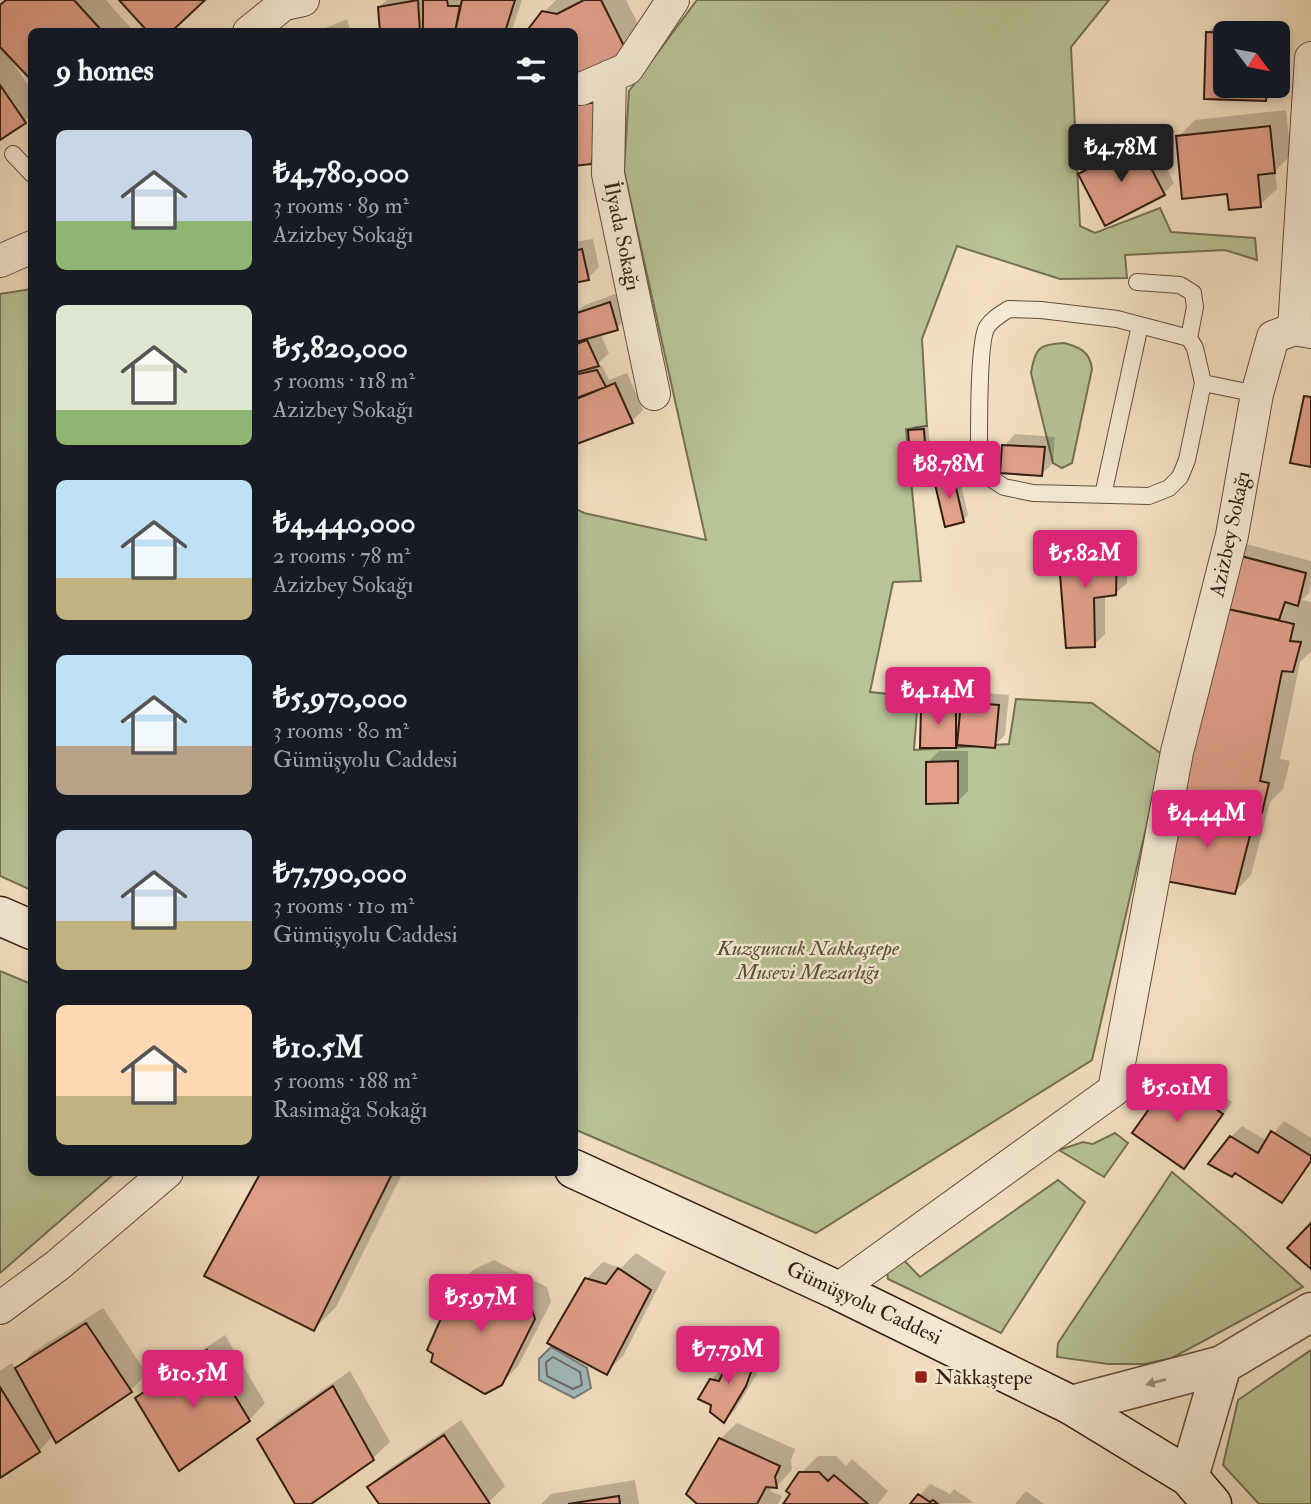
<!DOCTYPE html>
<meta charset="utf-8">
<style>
:root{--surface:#171b24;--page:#242831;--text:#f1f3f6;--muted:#9ea1a6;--accent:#db2777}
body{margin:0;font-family:"IM FELL Double Pica",serif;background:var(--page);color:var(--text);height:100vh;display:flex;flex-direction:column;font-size:26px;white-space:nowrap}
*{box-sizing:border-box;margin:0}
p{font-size:23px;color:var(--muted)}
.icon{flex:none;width:38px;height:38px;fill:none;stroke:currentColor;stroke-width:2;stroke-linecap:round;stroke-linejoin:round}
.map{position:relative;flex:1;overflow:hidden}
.drawer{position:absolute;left:28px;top:28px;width:550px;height:1148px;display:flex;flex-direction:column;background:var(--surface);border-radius:10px;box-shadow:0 4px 10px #0003}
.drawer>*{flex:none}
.needle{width:46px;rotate:122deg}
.controls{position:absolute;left:1213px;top:21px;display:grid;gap:14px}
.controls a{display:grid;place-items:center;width:77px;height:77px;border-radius:10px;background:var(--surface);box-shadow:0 4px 10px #0003;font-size:35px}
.price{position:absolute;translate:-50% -60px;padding:0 16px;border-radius:7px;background:var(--accent);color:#fff;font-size:23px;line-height:46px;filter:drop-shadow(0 2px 4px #0008)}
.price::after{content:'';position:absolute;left:50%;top:42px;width:21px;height:16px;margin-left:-10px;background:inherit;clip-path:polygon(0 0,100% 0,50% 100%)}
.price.on{background:#222;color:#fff}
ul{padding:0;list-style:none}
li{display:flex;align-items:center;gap:21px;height:175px;padding:0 28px}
li span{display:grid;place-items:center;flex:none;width:196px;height:140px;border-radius:10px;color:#555}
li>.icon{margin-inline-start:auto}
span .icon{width:84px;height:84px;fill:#fffc;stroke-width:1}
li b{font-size:30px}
h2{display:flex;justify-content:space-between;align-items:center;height:84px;padding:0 28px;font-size:30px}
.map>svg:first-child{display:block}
.green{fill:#b8c396;stroke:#757054;stroke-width:2}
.water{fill:#a2babe;stroke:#757b79;stroke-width:2}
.shadow{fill:#0003}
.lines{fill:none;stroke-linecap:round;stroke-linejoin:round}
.shore{stroke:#6a6c68;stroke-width:2}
.building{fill:#e3a18c;stroke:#321d11;stroke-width:2}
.service-casing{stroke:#624e3d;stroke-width:18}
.minor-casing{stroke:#624e3d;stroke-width:34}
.tertiary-casing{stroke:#624e3d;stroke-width:41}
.secondary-casing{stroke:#321d11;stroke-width:41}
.service{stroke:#f8ecd7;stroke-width:16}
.minor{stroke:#f8ecd7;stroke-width:32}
.tertiary{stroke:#f8ecd7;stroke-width:38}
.secondary{stroke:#f8ecd7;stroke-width:38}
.oneway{fill:#9f8f7e}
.poi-dot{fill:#8f2418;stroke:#f8ecd7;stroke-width:2.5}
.labels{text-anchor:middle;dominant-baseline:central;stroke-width:5;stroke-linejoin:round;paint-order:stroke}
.street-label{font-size:21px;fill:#321d11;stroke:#f8ecd7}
.park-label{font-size:21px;font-style:italic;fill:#5a4f39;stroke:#f8ecd7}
.poi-label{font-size:21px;fill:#321d11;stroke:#f8ecd7;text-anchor:start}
</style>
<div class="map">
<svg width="1311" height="1504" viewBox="0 0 1311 1504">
<rect width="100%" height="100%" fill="#f4e1c2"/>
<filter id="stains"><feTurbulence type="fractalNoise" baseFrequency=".00286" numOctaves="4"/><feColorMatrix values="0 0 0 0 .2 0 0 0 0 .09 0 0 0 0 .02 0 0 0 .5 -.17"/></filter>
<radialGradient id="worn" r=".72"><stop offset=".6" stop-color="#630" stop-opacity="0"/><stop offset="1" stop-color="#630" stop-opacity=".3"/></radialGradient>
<path class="green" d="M697,0H1109L1071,47L1080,226L1095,233L1160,208L1171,232L1255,238L1257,260L1225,250L1125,255L1127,278L1060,279L957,246L922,339L927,426L906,429L921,581L893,582L870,692L918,697L914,750L1009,744L1016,699L1092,703L1163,755L1092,1060L816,1233L574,1129V508L584,513L706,540L624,171L629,91Z
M31,289H32L31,890L0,876V294Z
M1064,343C1080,347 1090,352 1092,369L1072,463L1062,468L1053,463L1031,373C1035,348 1039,344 1064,343Z
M0,971L31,984L32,1172L115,1173L0,1273Z
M1115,1133L1128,1143L1104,1177L1059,1150L1083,1142L1093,1144Z
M1172,1172L1243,1232L1303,1287L1172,1358L1145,1364H1108L1057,1357L1058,1343Z
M1058,1180L1085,1202L1001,1333L888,1279L886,1264L899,1255L920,1277Z
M1311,1350V1504H1259L1223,1465L1238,1400Z"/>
<path class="water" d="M551,1347L587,1368L591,1388L574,1398L539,1380V1359Z"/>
<path class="shadow" d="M7,0H106L134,32H32L9,57L32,91V115L0,138V6Z
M387,0H522L511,32H382L379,7Z
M556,0H626L644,36L579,76L574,32L544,12Z
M347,19L351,32H316Z
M1219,22L1279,24L1278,60V33H1225V86H1276L1265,100L1205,97L1208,33Z
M1286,110L1291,155L1275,171L1277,189L1260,205L1178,137L1195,120Z
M1149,133L1174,183L1163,194L1080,174L1091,163Z
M593,239L599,267L588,278L574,282V242Z
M574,288L579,310L585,305L621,292L628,317L617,328L600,333L609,353L595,367L602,366L609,380L627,373L643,410L632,421L574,443Z
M928,425L932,467L926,472L910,431L915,426Z
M1015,434L1055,437L1053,463L1042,474L1004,446Z
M958,471L968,515L963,520L936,480L941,475Z
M1127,536V583L1115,594L1105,595V634L1094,645L1060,551L1071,540Z
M1246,544L1311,561V584L1309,593L1302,600L1311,602V652L1300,662L1280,759L1290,761L1283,789L1270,802L1251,875L1235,892L1162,879L1235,555Z
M974,692L1009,695L1005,735L994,746L958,743L955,746L923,707L934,696H966V700Z
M939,751H968V791L957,802L928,762Z
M1183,1068L1232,1102L1195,1156L1184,1167L1172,1079Z
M1284,1121L1311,1138V1163L1292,1189L1282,1200L1235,1171L1231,1137L1242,1126L1267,1141Z
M263,1172H403L336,1307L314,1329Z
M636,1253L666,1272L623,1356L606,1372L586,1279L603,1262L621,1268Z
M494,1260L547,1287L551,1302L518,1366L501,1384L456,1288L473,1270Z
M103,1308L147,1374L131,1390L54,1435L39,1451L0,1476V1371L12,1363L16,1370L33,1352Z
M225,1335L265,1403L249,1420L137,1399L154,1382Z
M747,1338L764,1352L757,1374L735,1410L724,1421L711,1380L722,1369L727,1370L737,1348Z
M350,1371L390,1442L373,1458L308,1504H297L260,1439L276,1422Z
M461,1420L505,1486L487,1504H381L370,1487L386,1471Z
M737,1423L795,1449L791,1460L792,1470L776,1487L773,1486L770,1491L782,1496L778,1504H699L720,1439Z
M818,1456H836L846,1466L852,1459L888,1491L878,1504H785L800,1474Z
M635,1480L639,1504H541L551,1494Z
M930,1484L950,1494L954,1489L974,1503L912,1504Z
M1026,1491L1044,1504H1015Z"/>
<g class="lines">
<path class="shore" d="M553,1357L580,1372L582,1385L573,1389L547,1376L546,1362Z"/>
</g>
<path class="building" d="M6,0H74L103,32H32V81L0,47V5Z
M119,0H205L171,32H148Z
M418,0L420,32H380L378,7Z
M423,0H447L448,6H460L455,32H423Z
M462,0H515L505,32H455Z
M584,0H601L628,54L574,78V32H526L542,11L557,14Z
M1206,32L1242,33H1225V86H1267L1266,101L1204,99Z
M0,85L26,123L0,140Z
M599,102V142L591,164L574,166V105Z
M1270,126L1275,173L1258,175L1261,207L1229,210L1227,194L1182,199L1176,136Z
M1138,143L1165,195L1105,226L1078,174Z
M582,249L589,280L574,283V251Z
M610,302L618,330L576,342L574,314Z
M587,340L599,366L574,373V345Z
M597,370L606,387L574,399V375Z
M615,383L633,423L574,445V400Z
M1304,396L1311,397V467L1290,463Z
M924,429L927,474L911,475L908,430Z
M1002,445L1045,447L1042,476L1000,473Z
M953,475L964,522L945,527L934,480Z
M1117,546L1116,595L1094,598L1095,647L1066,648L1058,550Z
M1233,554L1306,573L1298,606L1285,602L1279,620L1219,607Z
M1219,607L1294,624L1290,641L1301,642L1293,672L1282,671L1260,781L1269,783L1262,813L1252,810L1250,819L1177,807Z
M961,702L999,705L995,748L957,745Z
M921,706H956V748H920Z
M958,761V803L926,804V762Z
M1177,807L1254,820L1235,894L1160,880Z
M1171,1078L1223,1114L1184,1169L1132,1133Z
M1271,1131L1311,1156V1161L1282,1203L1235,1173L1232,1177L1208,1164L1230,1136L1258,1153Z
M261,1172H393L314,1331L204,1276Z
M1311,1223V1269L1287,1248Z
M618,1268L651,1290L607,1375L547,1343L585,1278L606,1284Z
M476,1276L530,1304L535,1319L502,1385L485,1394L431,1362L433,1354L427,1350L455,1287Z
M86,1323L132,1392L56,1443L15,1368Z
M735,1347L754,1364L746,1386L724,1423L710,1412L711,1405L698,1399L710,1379L719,1381Z
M207,1350L250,1421L179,1471L135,1398Z
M333,1386L374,1460L311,1504H295L257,1439Z
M0,1387L40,1452L0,1478Z
M444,1435L490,1504H379L367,1487Z
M719,1438L780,1466L775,1477L777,1488L766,1487L757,1504H697L686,1494Z
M799,1472H819L828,1481L834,1475L868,1504H783L790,1494L786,1491Z
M918,1494L930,1502L933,1500L938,1504H910Z
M619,1496L620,1504H568Z"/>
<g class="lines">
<defs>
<path id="service" d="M13,154L32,174
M1137,282L1180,285L1193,293L1195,307L1189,338
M1009,309L1041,310L1117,319L1189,338L1195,348L1203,383L1187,460L1180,477L1169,488L1149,496L1033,493L1004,487L987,476L979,460C979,437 978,341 987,327C992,319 1001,314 1009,309Z
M1203,383L1257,394
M1103,495L1140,325"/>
<path id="minor" d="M249,32L284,4L303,0
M610,76L608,174L654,394
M574,88L581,89L627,69L673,0
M0,261L32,247
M1294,329L1311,58
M837,1290L1114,1090L1177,752L1232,535L1257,394L1273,337L1294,329L1311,332
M0,1308L58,1265L167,1172"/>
<path id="tertiary" d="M1071,1405L1222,1365L1311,1312
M1189,1477L1222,1365"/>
<path id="secondary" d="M0,916L32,930
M574,1169L837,1290L1071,1405L1189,1477L1212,1504"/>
</defs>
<use href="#service" class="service-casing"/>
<use href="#minor" class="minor-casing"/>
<use href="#tertiary" class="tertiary-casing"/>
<use href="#secondary" class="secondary-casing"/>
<use href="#service" class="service"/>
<use href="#minor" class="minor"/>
<use href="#tertiary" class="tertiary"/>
<use href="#secondary" class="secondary"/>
</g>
<defs><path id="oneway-solid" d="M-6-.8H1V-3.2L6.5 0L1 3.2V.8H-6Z" transform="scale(1.75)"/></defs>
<use class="oneway" href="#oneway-solid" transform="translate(1156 1382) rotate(165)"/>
<rect class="poi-dot" x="914" y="1370" width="14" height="14" rx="3.5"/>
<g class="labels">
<g class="street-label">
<text transform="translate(622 236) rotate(78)">İlyada Sokağı</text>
<text transform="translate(1230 534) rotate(-78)">Azizbey Sokağı</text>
<text transform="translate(864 1303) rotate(25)">Gümüşyolu Caddesi</text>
</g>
<g class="park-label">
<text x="808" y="948">Kuzguncuk Nakkaştepe<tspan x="808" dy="24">Musevi Mezarlığı</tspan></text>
</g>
<g class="poi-label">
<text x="935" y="1377">Nakkaştepe</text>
</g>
</g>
<rect width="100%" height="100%" filter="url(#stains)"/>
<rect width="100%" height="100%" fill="url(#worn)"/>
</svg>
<div class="controls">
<a><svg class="needle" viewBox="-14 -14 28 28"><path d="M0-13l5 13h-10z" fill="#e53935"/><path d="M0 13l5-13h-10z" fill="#9ea1a6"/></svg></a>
</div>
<b class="price on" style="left:1121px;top:184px">₺4.78M</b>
<b class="price" style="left:949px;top:501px">₺8.78M</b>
<b class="price" style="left:1085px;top:590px">₺5.82M</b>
<b class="price" style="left:938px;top:727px">₺4.14M</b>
<b class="price" style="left:1207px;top:850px">₺4.44M</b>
<b class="price" style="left:1177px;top:1124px">₺5.01M</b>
<b class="price" style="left:481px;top:1334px">₺5.97M</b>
<b class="price" style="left:728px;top:1386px">₺7.79M</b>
<b class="price" style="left:193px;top:1410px">₺10.5M</b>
<section class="drawer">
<h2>9 homes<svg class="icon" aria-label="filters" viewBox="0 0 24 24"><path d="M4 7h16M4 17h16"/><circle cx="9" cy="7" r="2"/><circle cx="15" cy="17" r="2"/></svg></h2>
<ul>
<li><span style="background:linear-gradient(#c9d6e8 65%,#8fb573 0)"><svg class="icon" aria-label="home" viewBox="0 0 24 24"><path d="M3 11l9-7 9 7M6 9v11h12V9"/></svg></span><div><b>₺4,780,000</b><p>3 rooms · 89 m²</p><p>Azizbey Sokağı</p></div></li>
<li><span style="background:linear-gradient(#dfe7d0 75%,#8fb573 0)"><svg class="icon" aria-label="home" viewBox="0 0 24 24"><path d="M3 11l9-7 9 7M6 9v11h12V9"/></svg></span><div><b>₺5,820,000</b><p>5 rooms · 118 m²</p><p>Azizbey Sokağı</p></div></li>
<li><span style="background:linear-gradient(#bfe0f5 70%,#c2b280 0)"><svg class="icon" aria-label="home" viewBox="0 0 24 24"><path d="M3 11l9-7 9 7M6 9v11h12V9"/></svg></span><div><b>₺4,440,000</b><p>2 rooms · 78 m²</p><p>Azizbey Sokağı</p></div></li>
<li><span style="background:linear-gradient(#bfe0f5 65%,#b9a48a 0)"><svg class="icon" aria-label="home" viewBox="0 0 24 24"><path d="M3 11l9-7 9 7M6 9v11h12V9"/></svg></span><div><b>₺5,970,000</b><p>3 rooms · 80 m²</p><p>Gümüşyolu Caddesi</p></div></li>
<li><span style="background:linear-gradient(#c9d6e8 65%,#c2b280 0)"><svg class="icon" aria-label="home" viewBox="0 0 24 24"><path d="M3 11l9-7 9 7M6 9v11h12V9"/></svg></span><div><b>₺7,790,000</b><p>3 rooms · 110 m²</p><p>Gümüşyolu Caddesi</p></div></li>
<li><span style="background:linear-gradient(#ffd9b3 65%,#c2b280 0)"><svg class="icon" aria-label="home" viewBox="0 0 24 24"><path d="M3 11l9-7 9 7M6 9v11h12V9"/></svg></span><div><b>₺10.5M</b><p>5 rooms · 188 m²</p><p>Rasimağa Sokağı</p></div></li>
</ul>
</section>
</div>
